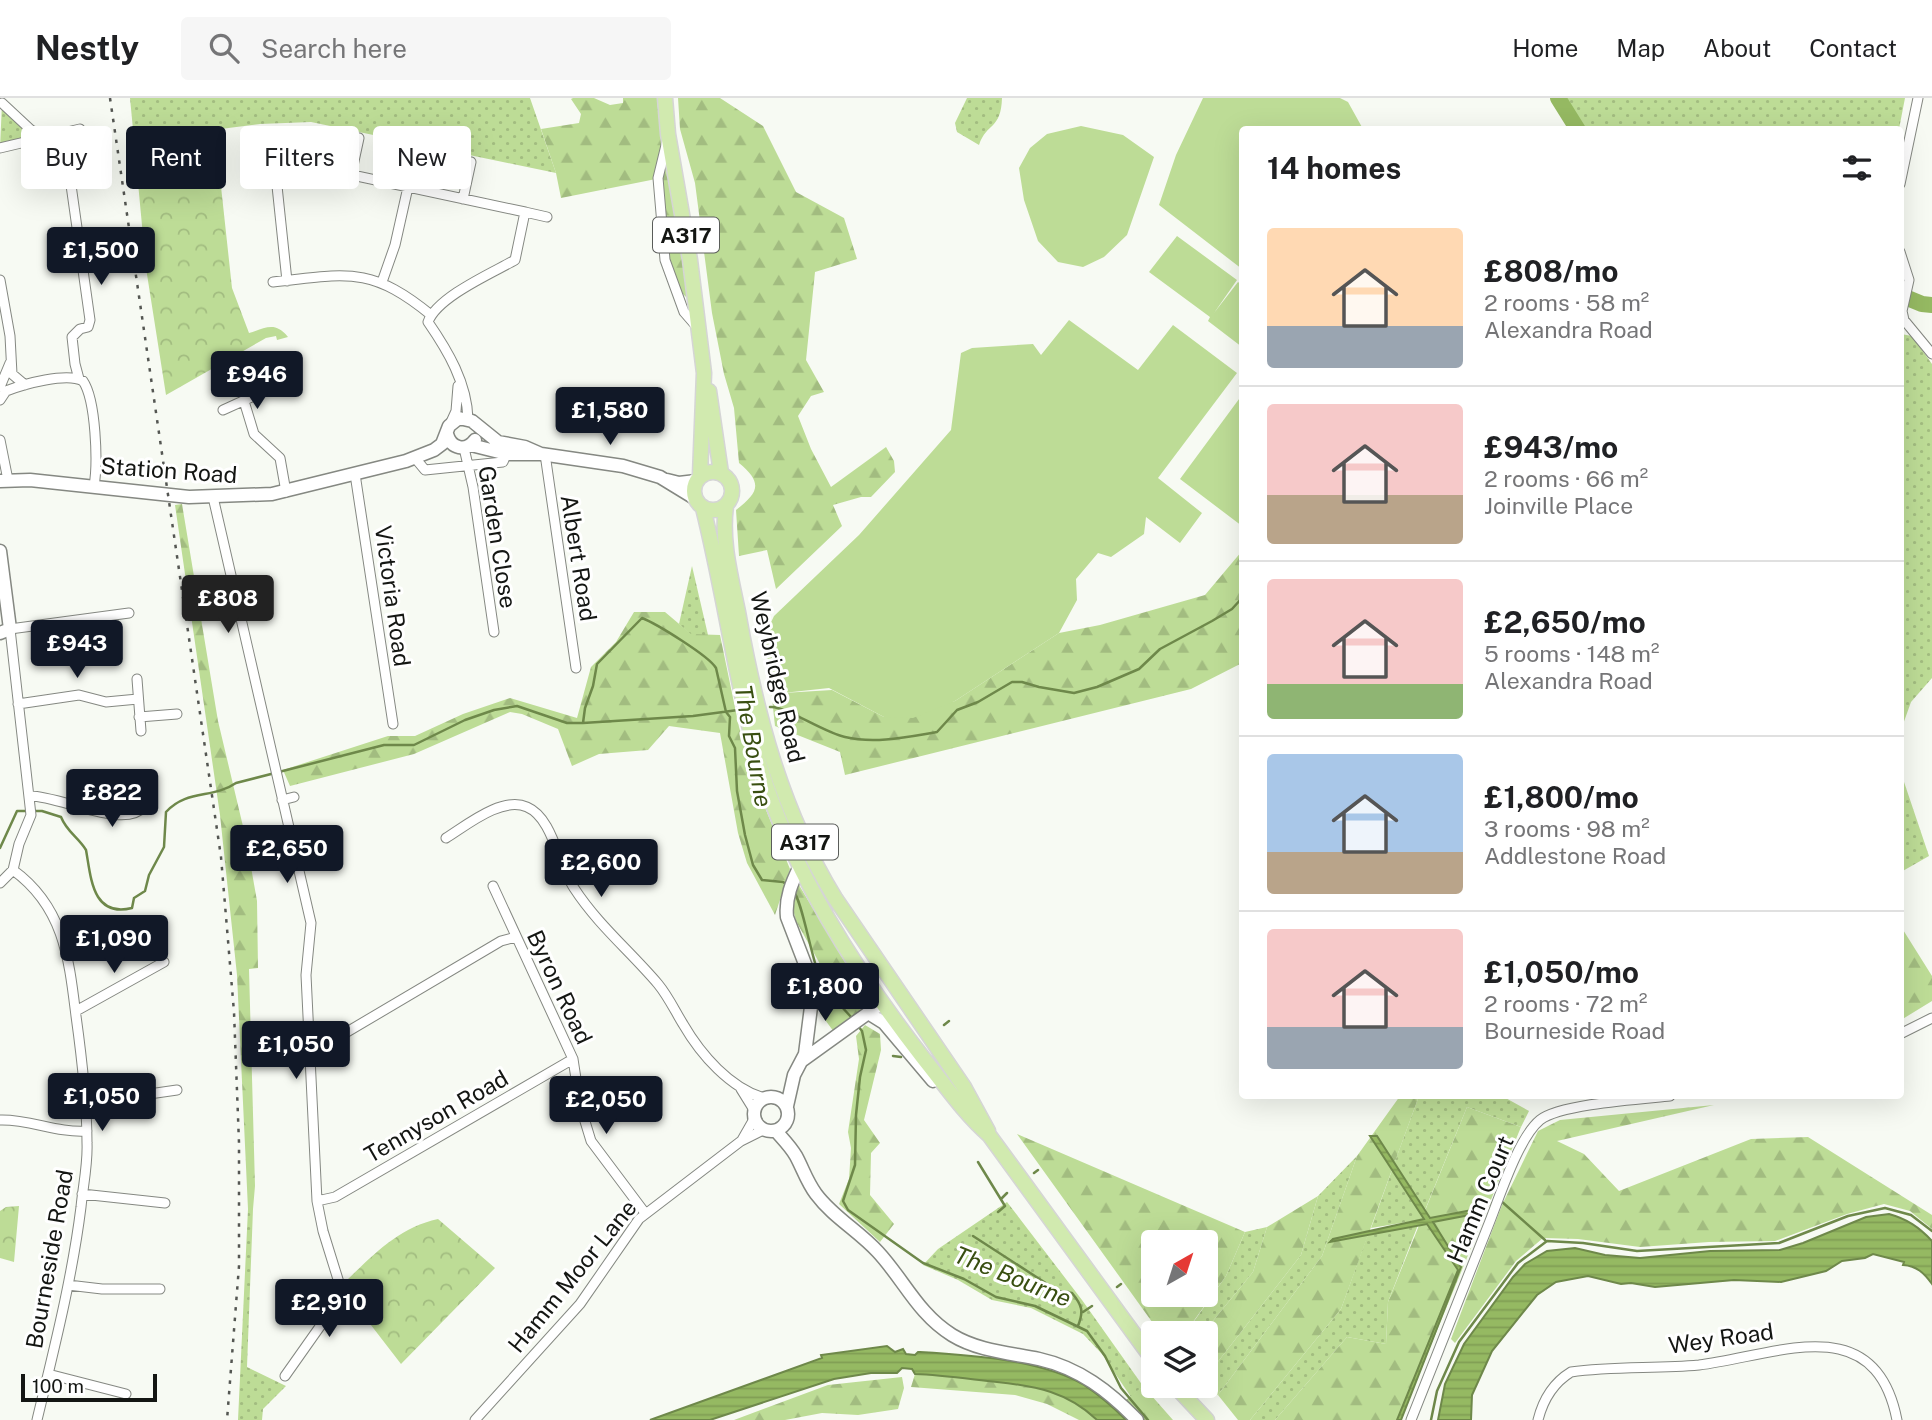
<!DOCTYPE html>
<meta charset="utf-8">
<style>
:root{--surface:#fff;--page:#f6f6f6;--text:#202124;--muted:#757577;--line:#e0e0e0;--accent:#111827}
body{margin:0;font-family:"Public Sans",sans-serif;background:var(--page);color:var(--text);height:100vh;display:flex;flex-direction:column;font-size:26px;white-space:nowrap}
*{box-sizing:border-box;margin:0}
p{font-size:23px;color:var(--muted)}
.icon{flex:none;width:38px;height:38px;fill:none;stroke:currentColor;stroke-width:2;stroke-linecap:round;stroke-linejoin:round}
.map{position:relative;flex:1;overflow:hidden}
.sheet{position:absolute;left:1239px;top:28px;width:665px;height:973px;display:flex;flex-direction:column;background:var(--surface);border-radius:7px;box-shadow:0 7px 28px #0002}
.sheet>*{flex:none}
.banner{position:absolute;left:21px;top:28px;width:665px;height:63px;display:flex;gap:14px}
.needle{width:46px;rotate:39deg}
.controls{position:absolute;left:1141px;top:1132px;display:grid;gap:14px}
.controls a{display:grid;place-items:center;width:77px;height:77px;border-radius:7px;background:var(--surface);box-shadow:0 7px 28px #0002;font-size:35px}
.scale{position:absolute;left:21px;bottom:18px;width:136px;box-sizing:border-box;padding-left:7px;border:4px solid #141613;border-top:0;font-size:19px;line-height:24px;white-space:nowrap;color:#141613;-webkit-text-stroke:5px #fff;paint-order:stroke}
.price{position:absolute;translate:-50% -60px;padding:0 16px;border-radius:7px;background:var(--accent);color:#fff;font-size:23px;line-height:46px;filter:drop-shadow(0 2px 4px #0008)}
.price::after{content:'';position:absolute;left:50%;top:42px;width:21px;height:16px;margin-left:-10px;background:inherit;clip-path:polygon(0 0,100% 0,50% 100%)}
.price.active{background:#222;color:#fff}
ul{padding:0;list-style:none}
li{display:flex;align-items:center;gap:21px;height:175px;padding:0 28px}
li+li{border-top:2px solid var(--line)}
li span{display:grid;place-items:center;flex:none;width:196px;height:140px;border-radius:7px;color:#555}
li>.icon{margin-inline-start:auto}
span .icon{width:84px;height:84px;fill:#fffc;stroke-width:1}
li b{font-size:30px}
h2{display:flex;justify-content:space-between;align-items:center;height:84px;padding:0 28px;font-size:30px}
.chip{padding:0 24px;border-radius:7px;background:var(--surface);box-shadow:0 7px 28px #0002;font-size:24px;line-height:63px}
.chip.active{background:var(--accent);color:#fff}
header{display:flex;align-items:center;gap:42px;box-sizing:border-box;height:98px;padding:0 35px;background:var(--surface);border-bottom:2px solid var(--line)}
header strong{font-size:33px}
nav{display:flex;gap:38px;margin-inline-start:auto;font-size:24px}
.search{width:490px;height:63px;background:var(--page);display:flex;align-items:center;gap:18px;box-sizing:border-box;padding:0 24px;border-radius:7px;color:var(--muted);font-size:26px}
.map>svg:first-child{display:block}
.grass{fill:url(#grass-dots)}
.forest{fill:url(#forest-firs);fill-rule:evenodd}
.park{fill:url(#park-crowns)}
.pitch{fill:#bddc96}
.water{fill:url(#water-rules);stroke:#6e884a;stroke-width:2}
.lines{fill:none;stroke-linecap:round;stroke-linejoin:round}
.stream{stroke:#6e884a;stroke-width:2.5}
.river{stroke:#95b962;stroke-width:16}
.street-casing{stroke:#858882;stroke-width:11}
.secondary-casing{stroke:#858882;stroke-width:15}
.primary-casing{stroke:#d5d5d5;stroke-width:17}
.street{stroke:#fff;stroke-width:9}
.secondary{stroke:#fff;stroke-width:12}
.primary{stroke:#d1eaaf;stroke-width:14}
.rail{stroke:#545652;stroke-width:2.5;stroke-dasharray:3.5 7;stroke-linecap:butt}
.labels{text-anchor:middle;dominant-baseline:central;stroke-width:6;stroke-linejoin:round;paint-order:stroke}
.shield{fill:#fff;stroke:#5a5c5a;stroke-width:2}
.shield-label{font-size:21px;font-weight:bold;fill:#141613}
.street-label{font-size:23px;fill:#141613;stroke:#fff}
.water-label{font-size:24px;font-style:italic;fill:#394f11;stroke:#fff}
</style>
<header>
<strong>Nestly</strong>
<div class="search"><svg class="icon" aria-label="search" viewBox="0 0 24 24"><circle cx="10" cy="10" r="6"/><path d="M15 15l6 6"/></svg>Search here</div>
<nav><a>Home</a><a>Map</a><a>About</a><a>Contact</a></nav>
</header>
<div class="map">
<svg width="1932" height="1322" viewBox="0 0 1932 1322">
<defs>
<pattern id="grass-dots" width="8" height="8" patternUnits="userSpaceOnUse" patternTransform="scale(1.75)"><rect width="8" height="8" fill="#bddc96"/><path d="M2 2h.1M6 6h.1" fill="none" stroke="#a2bc80" stroke-width="1.8" stroke-linecap="round"/></pattern>
<pattern id="forest-firs" width="22" height="20" patternUnits="userSpaceOnUse" patternTransform="scale(1.75)"><rect width="22" height="20" fill="#bddc96"/><path d="M5 1l3.5 6h-7zM16 11l3.5 6h-7z" fill="#a2bc80"/></pattern>
<pattern id="park-crowns" width="20" height="18" patternUnits="userSpaceOnUse" patternTransform="scale(1.75)"><rect width="20" height="18" fill="#bddc96"/><path d="M2 6a3 3 0 1 1 6 0M12 15a3 3 0 1 1 6 0" fill="none" stroke="#a2bc80"/></pattern>
<pattern id="water-rules" width="6" height="5" patternUnits="userSpaceOnUse" patternTransform="scale(1.75)"><rect width="6" height="5" fill="#95b962"/><path d="M0 2.5h6" fill="none" stroke="#809e54"/></pattern>
</defs>
<rect width="100%" height="100%" fill="#f7faf3"/>
<path class="grass" d="M130,0H530L556,75L311,24L260,26L134,42Z
M967,0H1002C1001,32 987,24 979,47L957,34L955,25Z
M1552,0H1905L1899,31L1574,32Z
M2,5L45,39L0,50Z
M1901,236L1912,238L1932,266V580L1911,604L1901,632Z
M692,468L708,537H691L679,526Z
M1901,675L1929,758L1901,774H1900Z
M1419,998H1502L1529,1013L1521,1029L1467,1009L1425,1112L1394,1066Z
M1357,1058L1322,1158L1218,1297L1206,1288V1279L1301,1157L1318,1098Z
M1392,1072L1425,1121L1371,1130Z
M1007,1104L1082,1202L1143,1288L1131,1299L1102,1256L1083,1236L1031,1210L992,1202L958,1182L923,1167L938,1151Z
M248,1111H253L247,1269L286,1288L263,1311L262,1322H238Z
M1418,1127L1388,1204L1386,1246L1347,1239L1275,1322H1250L1341,1211L1368,1136Z
M1267,1129L1253,1174L1203,1235L1185,1236L1226,1178L1245,1134Z"/>
<path class="forest" d="M573,0H594L610,7L623,5V0H657L661,41L692,192L686,199C667,182 660,107 656,81L561,100L556,75L541,31L579,25L581,16L571,1Z
M678,0H720L763,28L796,94L844,120L857,161L815,174L806,262L824,294L811,298L798,318L811,351L831,389L886,349L894,363L895,374L871,399H861L833,407L842,428L776,491L767,452L739,458L736,412C759,394 763,385 739,365L734,310L724,276L712,215L695,85L680,31Z
M182,406L218,623L246,741L257,803L258,870L249,871L255,1088L253,1111H248L237,877L220,717L175,407Z
M1242,453V565L1191,591L845,677L840,654L775,628L765,537L783,595L832,592L884,619L955,603L1059,535L1100,527L1205,497Z
M634,514H665L691,536L720,537L739,629L758,692L790,771L775,817L747,765L738,735L720,635L669,628L648,652L599,656L572,668L558,631L522,616L510,614L414,656L290,688L283,672L388,638H415L463,616L510,600L577,620L591,569L616,544Z
M799,787L859,888L860,915L834,934L820,915L825,875L796,823L792,807Z
M1900,827L1932,878V903L1901,922Z
M865,927L880,936L881,952L864,1022L880,1045L871,1055L870,1097L894,1126L880,1144L839,1106L849,1081L851,1050L848,1034L859,961L856,938Z
M1400,998H1419L1341,1211L1250,1322H1238L1218,1297L1322,1158L1357,1058Z
M1714,1007L1557,1043L1584,1056L1619,1093L1751,1041L1808,1039L1932,1117V1131L1910,1113L1884,1106L1847,1116L1775,1143L1709,1144L1640,1149L1578,1141L1543,1140L1516,1163L1455,1245L1451,1241L1502,1107L1538,1033L1560,1022Z
M1467,1009L1521,1029L1400,1322H1275L1347,1239L1386,1246L1388,1204Z
M1017,1036L1245,1134L1226,1178L1185,1235H1160ZM1153,1144H1206V1197H1153Z
M1318,1098L1301,1157L1206,1279V1236L1203,1235L1253,1174L1267,1129Z
M915,1276C954,1278 995,1279 1033,1287C1057,1293 1080,1307 1100,1322H1079L1047,1306L1015,1297L911,1289Z
M902,1279L904,1290L898,1311L858,1317L822,1315L785,1322H734L828,1287Z
M1143,1288L1173,1322H1143L1126,1302Z"/>
<path class="park" d="M215,33L232,190L249,235C266,230 275,223 288,239L277,242L276,238L266,240L166,297L146,170L134,42Z
M19,1108L14,1164L0,1160V1113L6,1109Z
M438,1121L495,1170L401,1266L347,1196L350,1191L347,1182C374,1156 400,1129 438,1121Z"/>
<path class="pitch" d="M1203,0H1340L1348,4L1363,31L1242,32V171L1159,107L1176,57Z
M1081,28L1123,37L1154,59L1127,137L1104,159L1083,169L1058,164L1038,143L1024,102L1019,70L1030,50L1047,36Z
M1177,138L1237,182L1214,215L1238,184L1242,187V249L1208,223L1210,219L1149,174Z
M1069,222L1138,272L1173,227L1237,275L1158,380L1202,415L1180,445L1146,419L1144,436L1111,459L1098,455L1076,481L1077,502L1059,535L955,603L913,620L884,619L829,590L783,595L765,537L774,518L859,437L951,332L961,255L972,250L1033,246L1041,257Z
M1242,297V428L1180,381Z"/>
<path class="water" d="M1370,1038H1377L1430,1120L1483,1110L1480,1115L1433,1124L1461,1169L1401,1322H1397L1458,1172L1427,1126L1330,1144L1333,1141L1424,1121Z
M1889,1116C1907,1121 1919,1129 1932,1143V1186C1924,1175 1917,1168 1903,1167L1904,1164L1873,1156L1865,1160L1842,1163L1826,1173L1781,1184L1734,1182L1655,1189L1631,1185L1621,1186L1588,1178L1556,1184L1537,1197L1492,1253L1472,1297L1471,1322H1438L1445,1286L1464,1246L1513,1179L1525,1166L1547,1153L1575,1150L1605,1157L1640,1160L1710,1153L1780,1152L1803,1145L1866,1119Z
M887,1248L895,1254L903,1251L906,1256L915,1257L918,1254C968,1257 1040,1261 1084,1287C1099,1297 1113,1309 1126,1322H1097C1068,1294 1036,1288 997,1284C969,1281 942,1277 915,1276L912,1271L902,1270L897,1275H871L834,1281L710,1322H650L822,1260L821,1257Z"/>
<g class="lines">
<path class="stream" d="M770,609C784,607 824,635 845,639C875,646 907,639 937,634L957,612L978,604L1012,584H1022L1039,589L1074,595L1097,589L1139,571L1160,551L1212,523L1232,511L1242,500
M583,625L693,618L738,612
M34,713H42L61,719C67,734 78,739 86,752C91,779 92,820 132,810L134,800L145,793L149,777L164,749L166,714C187,691 213,701 236,685L384,647H414L465,622L494,612L517,608L567,625H583L585,610L593,588L597,566L642,520C657,526 709,558 716,570L726,614L730,619L729,638L735,650L737,693L745,737L753,767L762,782L783,784L786,786
M0,750L17,713H28
M793,793C802,800 812,865 821,882C829,896 841,908 852,920
M944,927L949,923
M858,928L862,933L866,952L860,979L856,1017L855,1067L843,1103L848,1112L923,1165L964,1181L996,1199L1035,1208L1087,1233L1105,1258L1121,1290L1148,1322
M893,958L901,959
M978,1064L1005,1108L998,1114
M1034,1075L1038,1072
M1001,1101L1007,1095
M1501,1103L1545,1142
M1483,1110L1495,1103
M973,1138L1058,1193L1072,1195C1082,1207 1084,1213 1078,1228
M1117,1189L1121,1186
M1083,1214L1092,1208
M1431,1322L1437,1293L1459,1244L1518,1165L1547,1143L1583,1145L1637,1153L1779,1145L1848,1118L1885,1110L1911,1117L1932,1133"/>
<path class="river" d="M1558,0L1578,32
M1900,197L1922,206L1932,207"/>
<defs>
<path id="street" d="M2,5L31,32L45,39
M667,43L658,80L665,162L684,214L697,229
M0,50L80,31
M351,77L359,40
M1900,86L1918,0
M463,101L471,64
M525,114L547,119
M1900,154L1909,182L1902,213L1904,222L1932,256
M0,182L10,238L12,276L25,287
M287,183L275,69L301,66L525,114L515,162C492,175 437,199 428,224C448,253 467,285 468,321
M273,184C346,176 370,167 431,217
M382,184L395,147L408,89
M79,281L75,266L72,239L80,231L88,229L90,222L70,80L83,78
M0,289L10,265
M0,302L6,293C24,286 67,274 83,283C96,302 98,365 94,388
M244,303L254,336L280,360L286,394
M223,312L278,287
M451,324L456,313L458,288
M0,342L8,382
M464,350L473,389L494,534
M545,356L576,570
M415,360L425,372L503,364L508,352
M355,376L393,626
M213,399L311,825L306,877L317,1103L323,1133L341,1191L340,1199L333,1210L285,1278
M137,581L141,633
M18,606L79,597L106,604L138,601
M139,619L177,616
M30,698C57,697 125,732 143,709V683
M282,702L294,699
M446,740C467,727 502,698 527,709C553,720 558,766 574,790C598,827 630,853 658,886C668,898 675,913 683,926C701,957 730,990 764,1000
M13,772C64,809 69,861 76,918C82,961 87,1002 87,1045C88,1066 83,1088 81,1109C72,1181 54,1251 37,1322
M0,785L13,772L19,746L31,717L10,531L129,515
M493,788L573,961L580,1007L591,1043L645,1115
M76,913L164,864
M1900,936L1932,920
M309,951L325,947L501,843L516,839
M741,991L754,1012
M87,1005L177,992
M0,1022C30,1021 56,1035 87,1033
M742,1042L754,1021
M82,1096L165,1105
M317,1103L335,1099L573,961
M68,1187L102,1191H160
M48,1276L126,1296
M475,1322L580,1206L639,1121L741,1043L763,1032
M1411,1322C1437,1257 1462,1192 1488,1128C1499,1101 1518,1040 1540,1022C1560,1006 1641,1001 1670,998
M1538,1322C1543,1302 1553,1285 1571,1274C1613,1268 1656,1271 1699,1267C1775,1258 1875,1209 1897,1322"/>
<path id="secondary" d="M447,336C451,351 466,354 475,342
M471,347L507,356H541L623,368L660,379L696,401
M667,382L679,385L696,383
M0,383L30,382L189,399L272,396L406,363L434,352L442,346L449,328L459,320L472,323L498,344L525,349L541,356
M0,453L10,531L0,535
M868,915L884,925L933,983
M803,962L882,905
M754 1016a17 17 0 1 1 34 0a17 17 0 1 1-34 0Z
M787,1008L794,977L805,956L812,901L810,879L787,819C785,800 792,784 800,768
M776,1033C783,1041 791,1049 796,1058C803,1071 807,1084 816,1096C833,1119 859,1133 878,1154C904,1182 918,1216 952,1237C978,1253 1010,1255 1039,1261C1079,1270 1109,1293 1137,1322"/>
<path id="primary" d="M665,0L668,36L690,162L704,275L700,377
M709,293L721,375
M694 393a19 19 0 1 1 38 0a19 19 0 1 1-38 0Z
M726,408C721,443 731,479 738,514C756,615 781,712 835,800L964,989L988,1033
M703,410C724,494 735,581 759,665C791,773 855,872 924,961C945,987 964,1015 989,1037L1153,1262
M1175,1288L1207,1322"/>
</defs>
<use href="#street" class="street-casing"/>
<use href="#secondary" class="secondary-casing"/>
<use href="#primary" class="primary-casing"/>
<use href="#street" class="street"/>
<use href="#secondary" class="secondary"/>
<use href="#primary" class="primary"/>
<path class="rail" d="M110,0L221,759L234,914L239,1045V1168L227,1322"/>
</g>
<g class="labels">
<g class="shield">
<rect x="653" y="119.5" width="66" height="35" rx="5"/>
<rect x="772" y="726.5" width="66" height="35" rx="5"/>
</g>
<g class="shield-label">
<text x="686" y="137">A317</text>
<text x="805" y="744">A317</text>
</g>
<g class="street-label">
<text transform="translate(169 372) rotate(4)">Station Road</text>
<text transform="translate(498 439) rotate(81)">Garden Close</text>
<text transform="translate(579 460) rotate(81)">Albert Road</text>
<text transform="translate(393 498) rotate(82)">Victoria Road</text>
<text transform="translate(778 579) rotate(77)">Weybridge Road</text>
<text transform="translate(560 889) rotate(65)">Byron Road</text>
<text transform="translate(436 1018) rotate(-30)">Tennyson Road</text>
<text transform="translate(1480 1101) rotate(-67)">Hamm Court</text>
<text transform="translate(49 1161) rotate(-80)">Bourneside Road</text>
<text transform="translate(572 1178) rotate(-51)">Hamm Moor Lane</text>
<text transform="translate(1721 1240) rotate(-8)">Wey Road</text>
</g>
<g class="water-label">
<text transform="translate(754 648) rotate(80)">The Bourne</text>
<text transform="translate(1013 1178) rotate(22)">The Bourne</text>
</g>
</g>
</svg>
<div class="controls">
<a><svg class="needle" viewBox="-14 -14 28 28"><path d="M0-13l5 13h-10z" fill="#e53935"/><path d="M0 13l5-13h-10z" fill="#757577"/></svg></a>
<a><svg class="icon" aria-label="layers" viewBox="0 0 24 24"><path d="M12 4l9 5-9 5-9-5zM3 14l9 5 9-5"/></svg></a>
</div>
<div class="scale">100 m</div>
<b class="price" style="left:101px;top:189px">£1,500</b>
<b class="price" style="left:257px;top:313px">£946</b>
<b class="price" style="left:610px;top:349px">£1,580</b>
<b class="price active" style="left:228px;top:537px">£808</b>
<b class="price" style="left:77px;top:582px">£943</b>
<b class="price" style="left:112px;top:731px">£822</b>
<b class="price" style="left:287px;top:787px">£2,650</b>
<b class="price" style="left:601px;top:801px">£2,600</b>
<b class="price" style="left:114px;top:877px">£1,090</b>
<b class="price" style="left:825px;top:925px">£1,800</b>
<b class="price" style="left:296px;top:983px">£1,050</b>
<b class="price" style="left:102px;top:1035px">£1,050</b>
<b class="price" style="left:606px;top:1038px">£2,050</b>
<b class="price" style="left:329px;top:1241px">£2,910</b>
<div class="banner">
<a class="chip">Buy</a>
<a class="chip active">Rent</a>
<a class="chip">Filters</a>
<a class="chip">New</a>
</div>
<section class="sheet">
<h2>14 homes<svg class="icon" aria-label="filters" viewBox="0 0 24 24"><path d="M4 7h16M4 17h16"/><circle cx="9" cy="7" r="2"/><circle cx="15" cy="17" r="2"/></svg></h2>
<ul>
<li><span style="background:linear-gradient(#ffd9b3 70%,#9aa5b1 0)"><svg class="icon" aria-label="home" viewBox="0 0 24 24"><path d="M3 11l9-7 9 7M6 9v11h12V9"/></svg></span><div><b>£808/mo</b><p>2 rooms · 58 m²</p><p>Alexandra Road</p></div></li>
<li><span style="background:linear-gradient(#f6c9c9 65%,#b9a48a 0)"><svg class="icon" aria-label="home" viewBox="0 0 24 24"><path d="M3 11l9-7 9 7M6 9v11h12V9"/></svg></span><div><b>£943/mo</b><p>2 rooms · 66 m²</p><p>Joinville Place</p></div></li>
<li><span style="background:linear-gradient(#f6c9c9 75%,#8fb573 0)"><svg class="icon" aria-label="home" viewBox="0 0 24 24"><path d="M3 11l9-7 9 7M6 9v11h12V9"/></svg></span><div><b>£2,650/mo</b><p>5 rooms · 148 m²</p><p>Alexandra Road</p></div></li>
<li><span style="background:linear-gradient(#a9c7e8 70%,#b9a48a 0)"><svg class="icon" aria-label="home" viewBox="0 0 24 24"><path d="M3 11l9-7 9 7M6 9v11h12V9"/></svg></span><div><b>£1,800/mo</b><p>3 rooms · 98 m²</p><p>Addlestone Road</p></div></li>
<li><span style="background:linear-gradient(#f6c9c9 70%,#9aa5b1 0)"><svg class="icon" aria-label="home" viewBox="0 0 24 24"><path d="M3 11l9-7 9 7M6 9v11h12V9"/></svg></span><div><b>£1,050/mo</b><p>2 rooms · 72 m²</p><p>Bourneside Road</p></div></li>
</ul>
</section>
</div>
